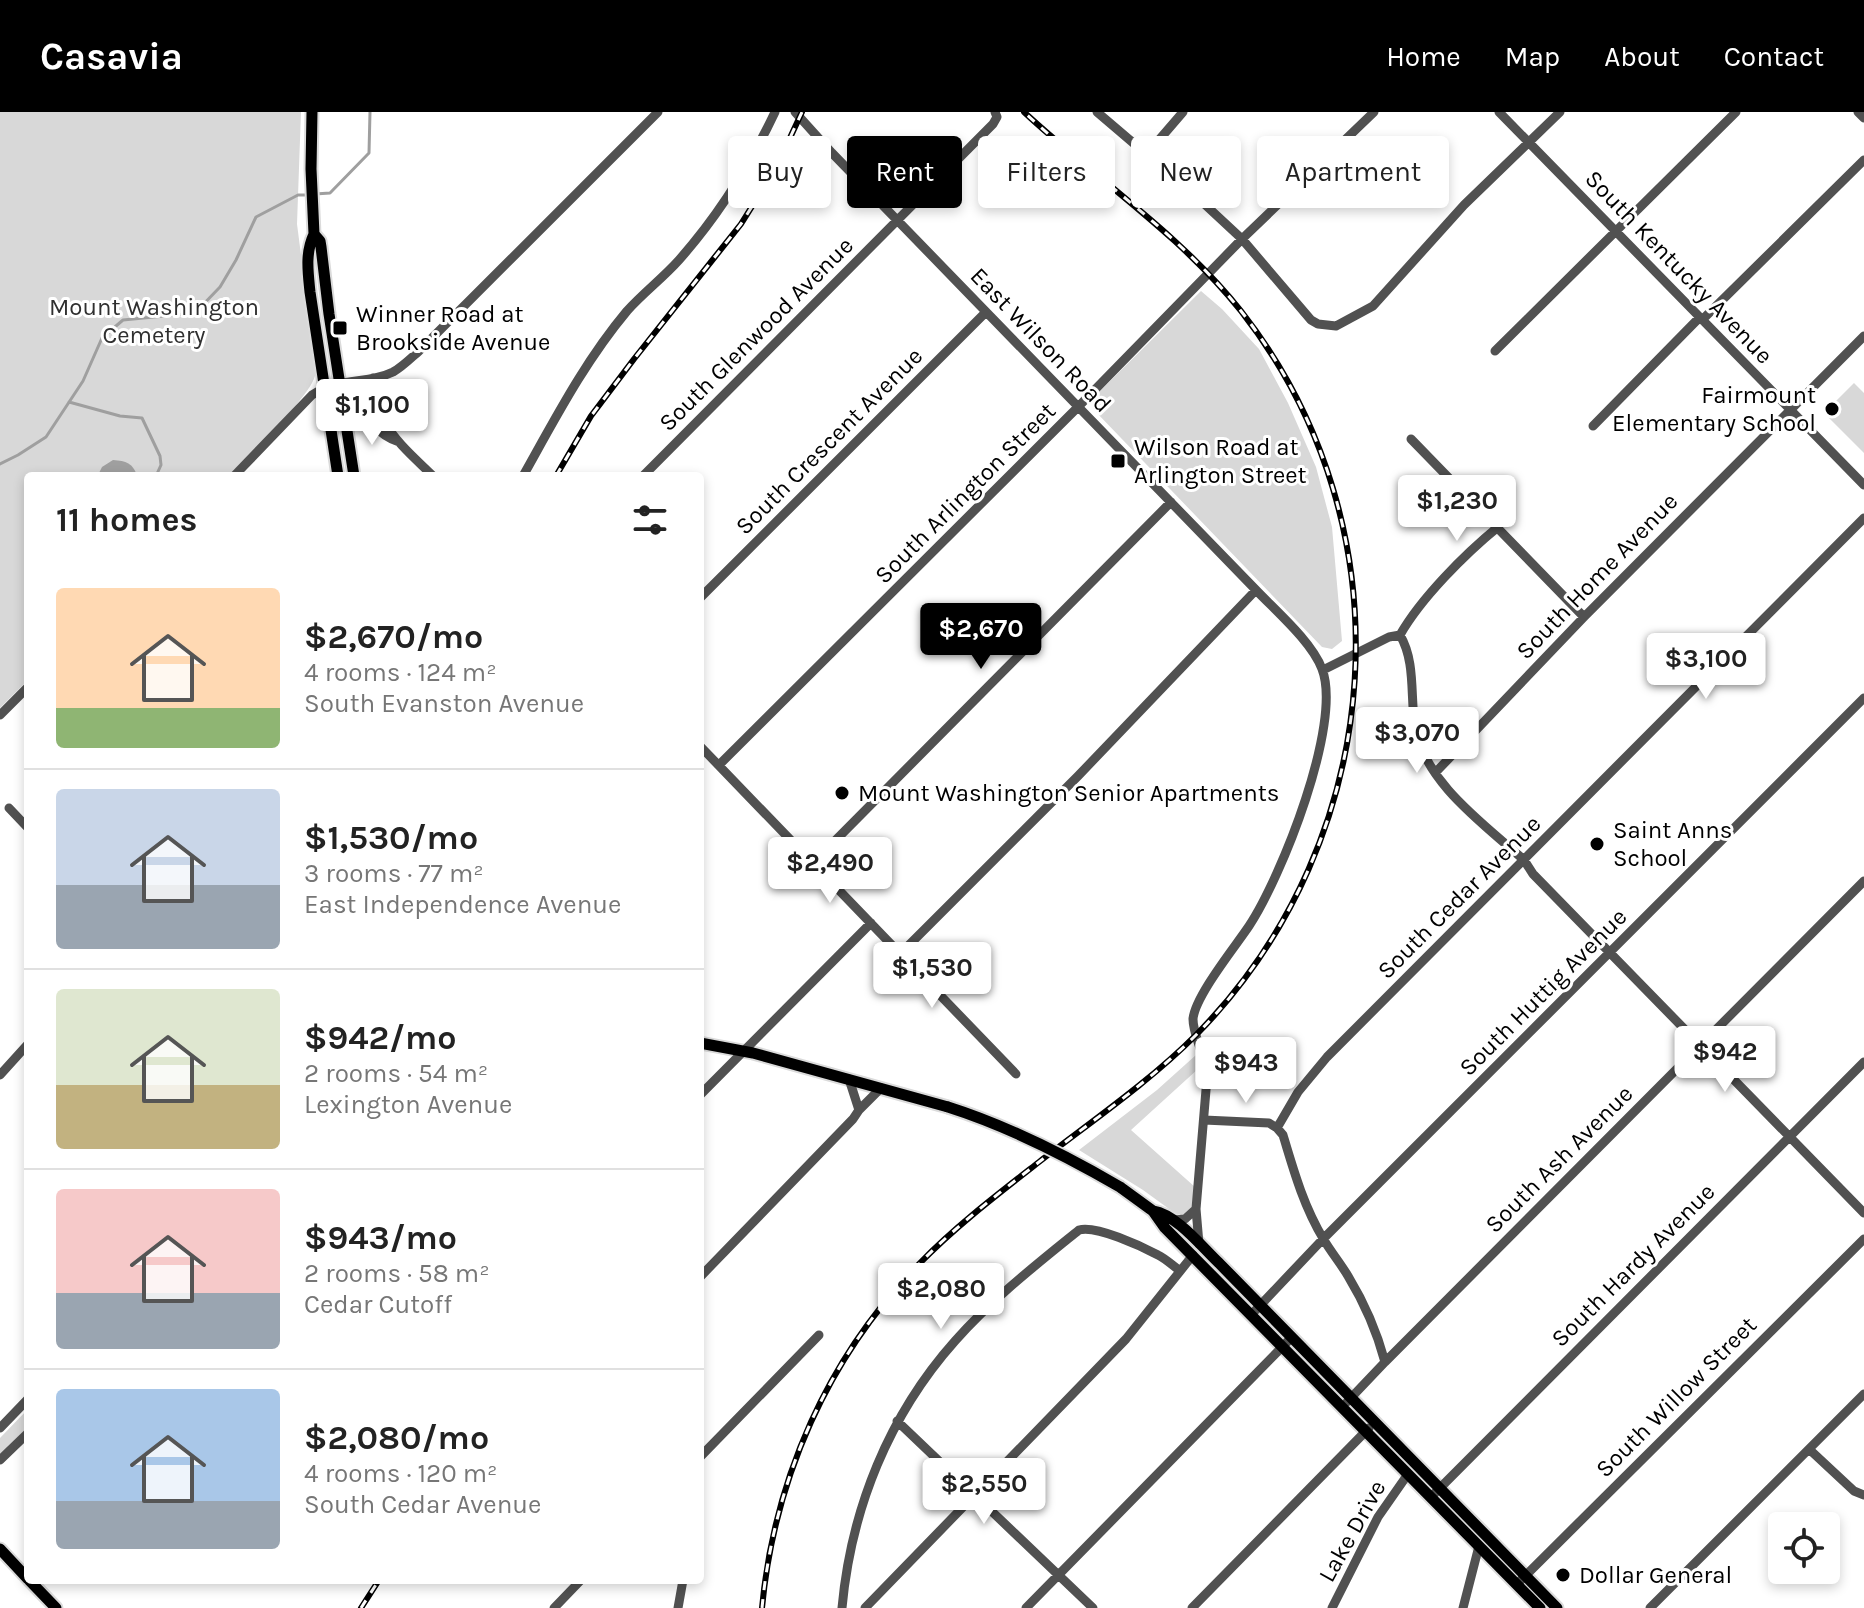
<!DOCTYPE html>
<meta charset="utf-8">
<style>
:root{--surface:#fff;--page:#f6f6f6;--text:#222;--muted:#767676;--line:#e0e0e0;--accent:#000}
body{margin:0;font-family:Karla,sans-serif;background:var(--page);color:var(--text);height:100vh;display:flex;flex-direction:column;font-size:30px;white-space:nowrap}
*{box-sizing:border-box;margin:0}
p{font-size:26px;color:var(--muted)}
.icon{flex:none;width:44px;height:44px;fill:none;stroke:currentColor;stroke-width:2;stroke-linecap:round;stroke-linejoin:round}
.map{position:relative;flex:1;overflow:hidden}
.side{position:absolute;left:24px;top:360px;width:680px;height:1112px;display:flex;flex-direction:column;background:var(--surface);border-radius:8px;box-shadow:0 4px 12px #0003}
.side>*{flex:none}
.guide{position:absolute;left:728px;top:24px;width:760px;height:72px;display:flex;gap:16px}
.controls{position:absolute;left:1768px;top:1400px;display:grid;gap:16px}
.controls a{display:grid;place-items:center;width:72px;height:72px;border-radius:8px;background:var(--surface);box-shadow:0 4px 12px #0003;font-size:40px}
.price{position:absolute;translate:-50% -68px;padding:0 18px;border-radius:8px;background:#fff;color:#222;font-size:26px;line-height:52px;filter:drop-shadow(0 2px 4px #0008)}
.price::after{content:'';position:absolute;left:50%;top:48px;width:24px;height:18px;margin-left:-12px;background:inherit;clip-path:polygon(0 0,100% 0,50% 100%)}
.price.on{background:var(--accent);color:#fff}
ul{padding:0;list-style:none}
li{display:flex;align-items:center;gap:24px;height:200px;padding:0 32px}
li+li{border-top:2px solid var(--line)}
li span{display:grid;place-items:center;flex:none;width:224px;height:160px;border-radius:8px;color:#555}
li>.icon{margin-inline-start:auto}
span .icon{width:96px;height:96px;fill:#fffc;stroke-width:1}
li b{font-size:34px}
h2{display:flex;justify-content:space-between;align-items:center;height:96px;padding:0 32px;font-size:34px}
.tag{padding:0 28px;border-radius:8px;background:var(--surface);box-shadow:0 4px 12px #0003;font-size:28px;line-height:72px}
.tag.on{background:var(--accent);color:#fff}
header{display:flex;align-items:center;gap:48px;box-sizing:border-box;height:112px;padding:0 40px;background:var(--accent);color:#fff}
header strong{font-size:38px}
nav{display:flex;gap:44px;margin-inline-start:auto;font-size:28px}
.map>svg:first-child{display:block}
.green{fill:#d8d8d8}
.water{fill:#9f9f9f}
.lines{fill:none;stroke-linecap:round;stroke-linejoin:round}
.stream{stroke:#9f9f9f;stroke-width:3}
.major-casing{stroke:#dbdbdb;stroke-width:15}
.minor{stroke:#515151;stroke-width:9}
.major{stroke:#000;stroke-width:11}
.rail-casing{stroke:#000;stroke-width:6}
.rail{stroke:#fff;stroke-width:3;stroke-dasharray:9;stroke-linecap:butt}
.major-bridge-casing{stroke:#dbdbdb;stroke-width:15;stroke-linecap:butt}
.major-bridge{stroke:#000;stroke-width:11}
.poi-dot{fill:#000;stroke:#fff;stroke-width:3}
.labels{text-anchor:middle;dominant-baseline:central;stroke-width:6;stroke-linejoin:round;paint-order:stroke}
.street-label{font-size:24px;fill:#000;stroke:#fff}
.park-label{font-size:24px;fill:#2f2f2f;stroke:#fff}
.poi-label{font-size:24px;fill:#000;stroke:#fff;text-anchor:start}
</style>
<header>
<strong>Casavia</strong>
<nav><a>Home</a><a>Map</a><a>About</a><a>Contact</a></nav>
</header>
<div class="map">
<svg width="1864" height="1496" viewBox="0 0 1864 1496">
<rect width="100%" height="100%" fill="#fff"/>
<path class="green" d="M0,0H301L297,112L315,251C315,254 315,261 315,264C309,286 247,345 228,364H28V568L0,596Z
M1201,179L1222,197L1259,237L1288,291L1316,355L1332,415L1342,529L1332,537L1322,535L1095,299L1097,282Z
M1854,271L1864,281V341L1824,301Z
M1196,943L1198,957L1131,1018L1195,1075L1192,1100L1185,1104L1176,1102L1143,1078L1079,1038L1157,978Z
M28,1297V1315L0,1343V1326Z"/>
<path class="water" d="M113,348C126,349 133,351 137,364H100L99,361L102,355Z"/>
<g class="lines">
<path class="stream" d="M315,82L330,81L369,41L370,0
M69,290L120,304L142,306L160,344L161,353L156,364
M0,352L18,343L46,325L83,269L102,226L123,208L195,201L220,175L236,148L256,105L298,83H307"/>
<defs>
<path id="major" d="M312,0L311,57L314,122L320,129L321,135L329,202L354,364
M314,122C305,141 308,160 310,180L338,364
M347,313L355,307L367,305
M700,931L753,941L948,995
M1120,1075L1153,1099L1165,1116L1540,1496
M1153,1099C1177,1103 1201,1134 1219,1151L1557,1496
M0,1437L28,1467
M29,1468L56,1496"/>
</defs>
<use href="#major" class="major-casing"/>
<path class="minor" d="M795,0L832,41L1256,478C1276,499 1312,530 1322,557C1343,611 1281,766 1249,814C1235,835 1195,884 1193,907C1193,919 1199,931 1202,943C1205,950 1205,958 1207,966L1196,1097L1199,1132
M1097,0L1199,87L1242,127L1311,208L1318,212L1336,214L1373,194L1464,93L1560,0
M1499,0L1864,373
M1858,0L1864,6
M1146,43L1183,0
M1702,208L1864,48
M1495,239L1736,0
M373,266C376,280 379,297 385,310C396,331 417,348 433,364
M341,271C356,292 373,322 399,330
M1593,314L1700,205
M1411,327L1584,505
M234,364L312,283C341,264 366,273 393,260C402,255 411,246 419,239L658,0
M523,364C555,307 585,249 627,199C643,181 663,166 679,148C718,104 750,53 775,0
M643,364L993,12L997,5L995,0
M700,486L986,200
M1400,523C1416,550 1410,585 1415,615C1425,671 1484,712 1524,748L1533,762L1864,1101
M1323,558L1389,525L1400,523C1421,486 1465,442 1498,415
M0,603L28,575
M700,634L1016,962
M719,653L1078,295L1242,127L1374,0
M1435,661L1584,505L1864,224
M9,696L28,716
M813,751L1171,390
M901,841L1078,664L1256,478
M0,963L28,932
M849,967L859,998
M700,983L871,811
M1204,1008L1269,1011L1277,1016L1283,1023C1294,1060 1304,1095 1324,1128C1331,1140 1341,1152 1348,1164C1365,1192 1377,1220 1385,1250
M1277,1016L1298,980L1327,945L1864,406
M1174,1108L1185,1107L1196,1097
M700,1165L853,1007L859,998L881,976
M1251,1203L1323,1127L1864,586
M1347,1290L1385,1250L1864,769
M897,1309L1093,1496
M0,1316L28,1287
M1810,1338L1854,1379L1864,1383
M700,1345L819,1223
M0,1348L28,1321
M1431,1385L1864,950
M1517,1472L1864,1127
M554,1496L581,1468
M678,1496L683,1468
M842,1496C851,1397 889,1303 955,1229C991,1188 1037,1152 1079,1118C1096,1113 1141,1134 1158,1143C1166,1147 1172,1153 1179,1158
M865,1496L1126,1227L1193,1143
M1026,1496L1292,1225
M1192,1496L1369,1316
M1332,1496L1378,1405L1408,1362
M1463,1496L1479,1434
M1650,1496L1864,1282"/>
<use href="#major" class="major"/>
<defs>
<path id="rail" d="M556,364L591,304L634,247L741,112L776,56L802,0
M361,1496L379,1468
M762,1496C774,1367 828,1244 920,1151C956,1114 998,1082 1039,1050C1092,1009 1149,970 1196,923C1389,727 1411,416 1241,199C1179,121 1096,67 1024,0"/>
</defs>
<use href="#rail" class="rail-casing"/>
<use href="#rail" class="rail"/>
<defs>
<path id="major-bridge" d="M948,995C1008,1014 1065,1043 1120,1075"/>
</defs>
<use href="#major-bridge" class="major-bridge-casing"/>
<use href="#major-bridge" class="major-bridge"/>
</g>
<g class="poi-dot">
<rect x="332" y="208" width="16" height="16" rx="4"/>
<circle cx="1832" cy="297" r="8"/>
<rect x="1110" y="341" width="16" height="16" rx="4"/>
<circle cx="842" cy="681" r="8"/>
<circle cx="1597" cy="732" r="8"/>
<circle cx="1563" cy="1463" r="8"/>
</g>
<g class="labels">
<g class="street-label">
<text transform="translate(1679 155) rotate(46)">South Kentucky Avenue</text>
<text transform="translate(756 222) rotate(-45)">South Glenwood Avenue</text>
<text transform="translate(1041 228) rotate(46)">East Wilson Road</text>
<text transform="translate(829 329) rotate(-45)">South Crescent Avenue</text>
<text transform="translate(965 381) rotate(-45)">South Arlington Street</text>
<text transform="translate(1597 464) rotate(-46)">South Home Avenue</text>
<text transform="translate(1459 785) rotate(-45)">South Cedar Avenue</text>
<text transform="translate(1543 880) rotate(-45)">South Huttig Avenue</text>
<text transform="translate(1559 1047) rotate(-45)">South Ash Avenue</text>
<text transform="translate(1633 1153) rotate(-45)">South Hardy Avenue</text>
<text transform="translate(1676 1285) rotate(-45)">South Willow Street</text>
<text transform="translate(1352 1419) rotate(-61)">Lake Drive</text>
</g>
<g class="park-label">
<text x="154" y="195">Mount Washington<tspan x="154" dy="28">Cemetery</tspan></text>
</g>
<g class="poi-label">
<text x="356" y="202">Winner Road at<tspan x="356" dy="28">Brookside Avenue</tspan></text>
<text x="1816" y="283" text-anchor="end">Fairmount<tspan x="1816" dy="28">Elementary School</tspan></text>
<text x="1134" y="335">Wilson Road at<tspan x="1134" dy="28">Arlington Street</tspan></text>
<text x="858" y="681">Mount Washington Senior Apartments</text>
<text x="1613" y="718">Saint Anns<tspan x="1613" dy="28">School</tspan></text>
<text x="1579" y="1463">Dollar General</text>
</g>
</g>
</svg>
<div class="controls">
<a><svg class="icon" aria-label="locate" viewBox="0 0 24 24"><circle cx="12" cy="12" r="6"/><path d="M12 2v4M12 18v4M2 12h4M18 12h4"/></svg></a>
</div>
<b class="price" style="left:372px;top:335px">$1,100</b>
<b class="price" style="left:1457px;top:431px">$1,230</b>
<b class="price on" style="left:981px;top:559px">$2,670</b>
<b class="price" style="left:1706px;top:589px">$3,100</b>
<b class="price" style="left:1417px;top:663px">$3,070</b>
<b class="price" style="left:830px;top:793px">$2,490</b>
<b class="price" style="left:932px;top:898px">$1,530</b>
<b class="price" style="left:1725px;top:982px">$942</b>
<b class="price" style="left:1246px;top:993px">$943</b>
<b class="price" style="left:941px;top:1219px">$2,080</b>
<b class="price" style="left:984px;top:1414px">$2,550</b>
<div class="guide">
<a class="tag">Buy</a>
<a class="tag on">Rent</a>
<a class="tag">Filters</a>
<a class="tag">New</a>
<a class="tag">Apartment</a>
</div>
<section class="side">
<h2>11 homes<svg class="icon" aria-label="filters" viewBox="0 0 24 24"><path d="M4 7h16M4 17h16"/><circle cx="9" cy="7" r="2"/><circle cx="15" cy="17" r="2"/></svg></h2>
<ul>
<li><span style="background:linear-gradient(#ffd9b3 75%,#8fb573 0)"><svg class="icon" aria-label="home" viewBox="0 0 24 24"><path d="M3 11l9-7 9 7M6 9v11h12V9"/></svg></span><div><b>$2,670/mo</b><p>4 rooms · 124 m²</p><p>South Evanston Avenue</p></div></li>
<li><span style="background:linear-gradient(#c9d6e8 60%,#9aa5b1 0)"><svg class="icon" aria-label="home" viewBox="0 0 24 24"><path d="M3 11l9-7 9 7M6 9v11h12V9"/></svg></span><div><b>$1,530/mo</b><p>3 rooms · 77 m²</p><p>East Independence Avenue</p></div></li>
<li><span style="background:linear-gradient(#dfe7d0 60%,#c2b280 0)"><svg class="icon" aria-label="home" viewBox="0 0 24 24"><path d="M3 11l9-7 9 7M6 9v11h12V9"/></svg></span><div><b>$942/mo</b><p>2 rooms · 54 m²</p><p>Lexington Avenue</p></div></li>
<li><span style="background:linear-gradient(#f6c9c9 65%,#9aa5b1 0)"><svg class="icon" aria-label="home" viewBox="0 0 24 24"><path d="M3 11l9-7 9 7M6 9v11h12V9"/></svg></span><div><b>$943/mo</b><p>2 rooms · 58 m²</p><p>Cedar Cutoff</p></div></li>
<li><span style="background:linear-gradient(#a9c7e8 70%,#9aa5b1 0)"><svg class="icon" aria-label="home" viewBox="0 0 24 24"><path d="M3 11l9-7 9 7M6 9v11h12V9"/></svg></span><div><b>$2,080/mo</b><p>4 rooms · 120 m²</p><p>South Cedar Avenue</p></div></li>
</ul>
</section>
</div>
